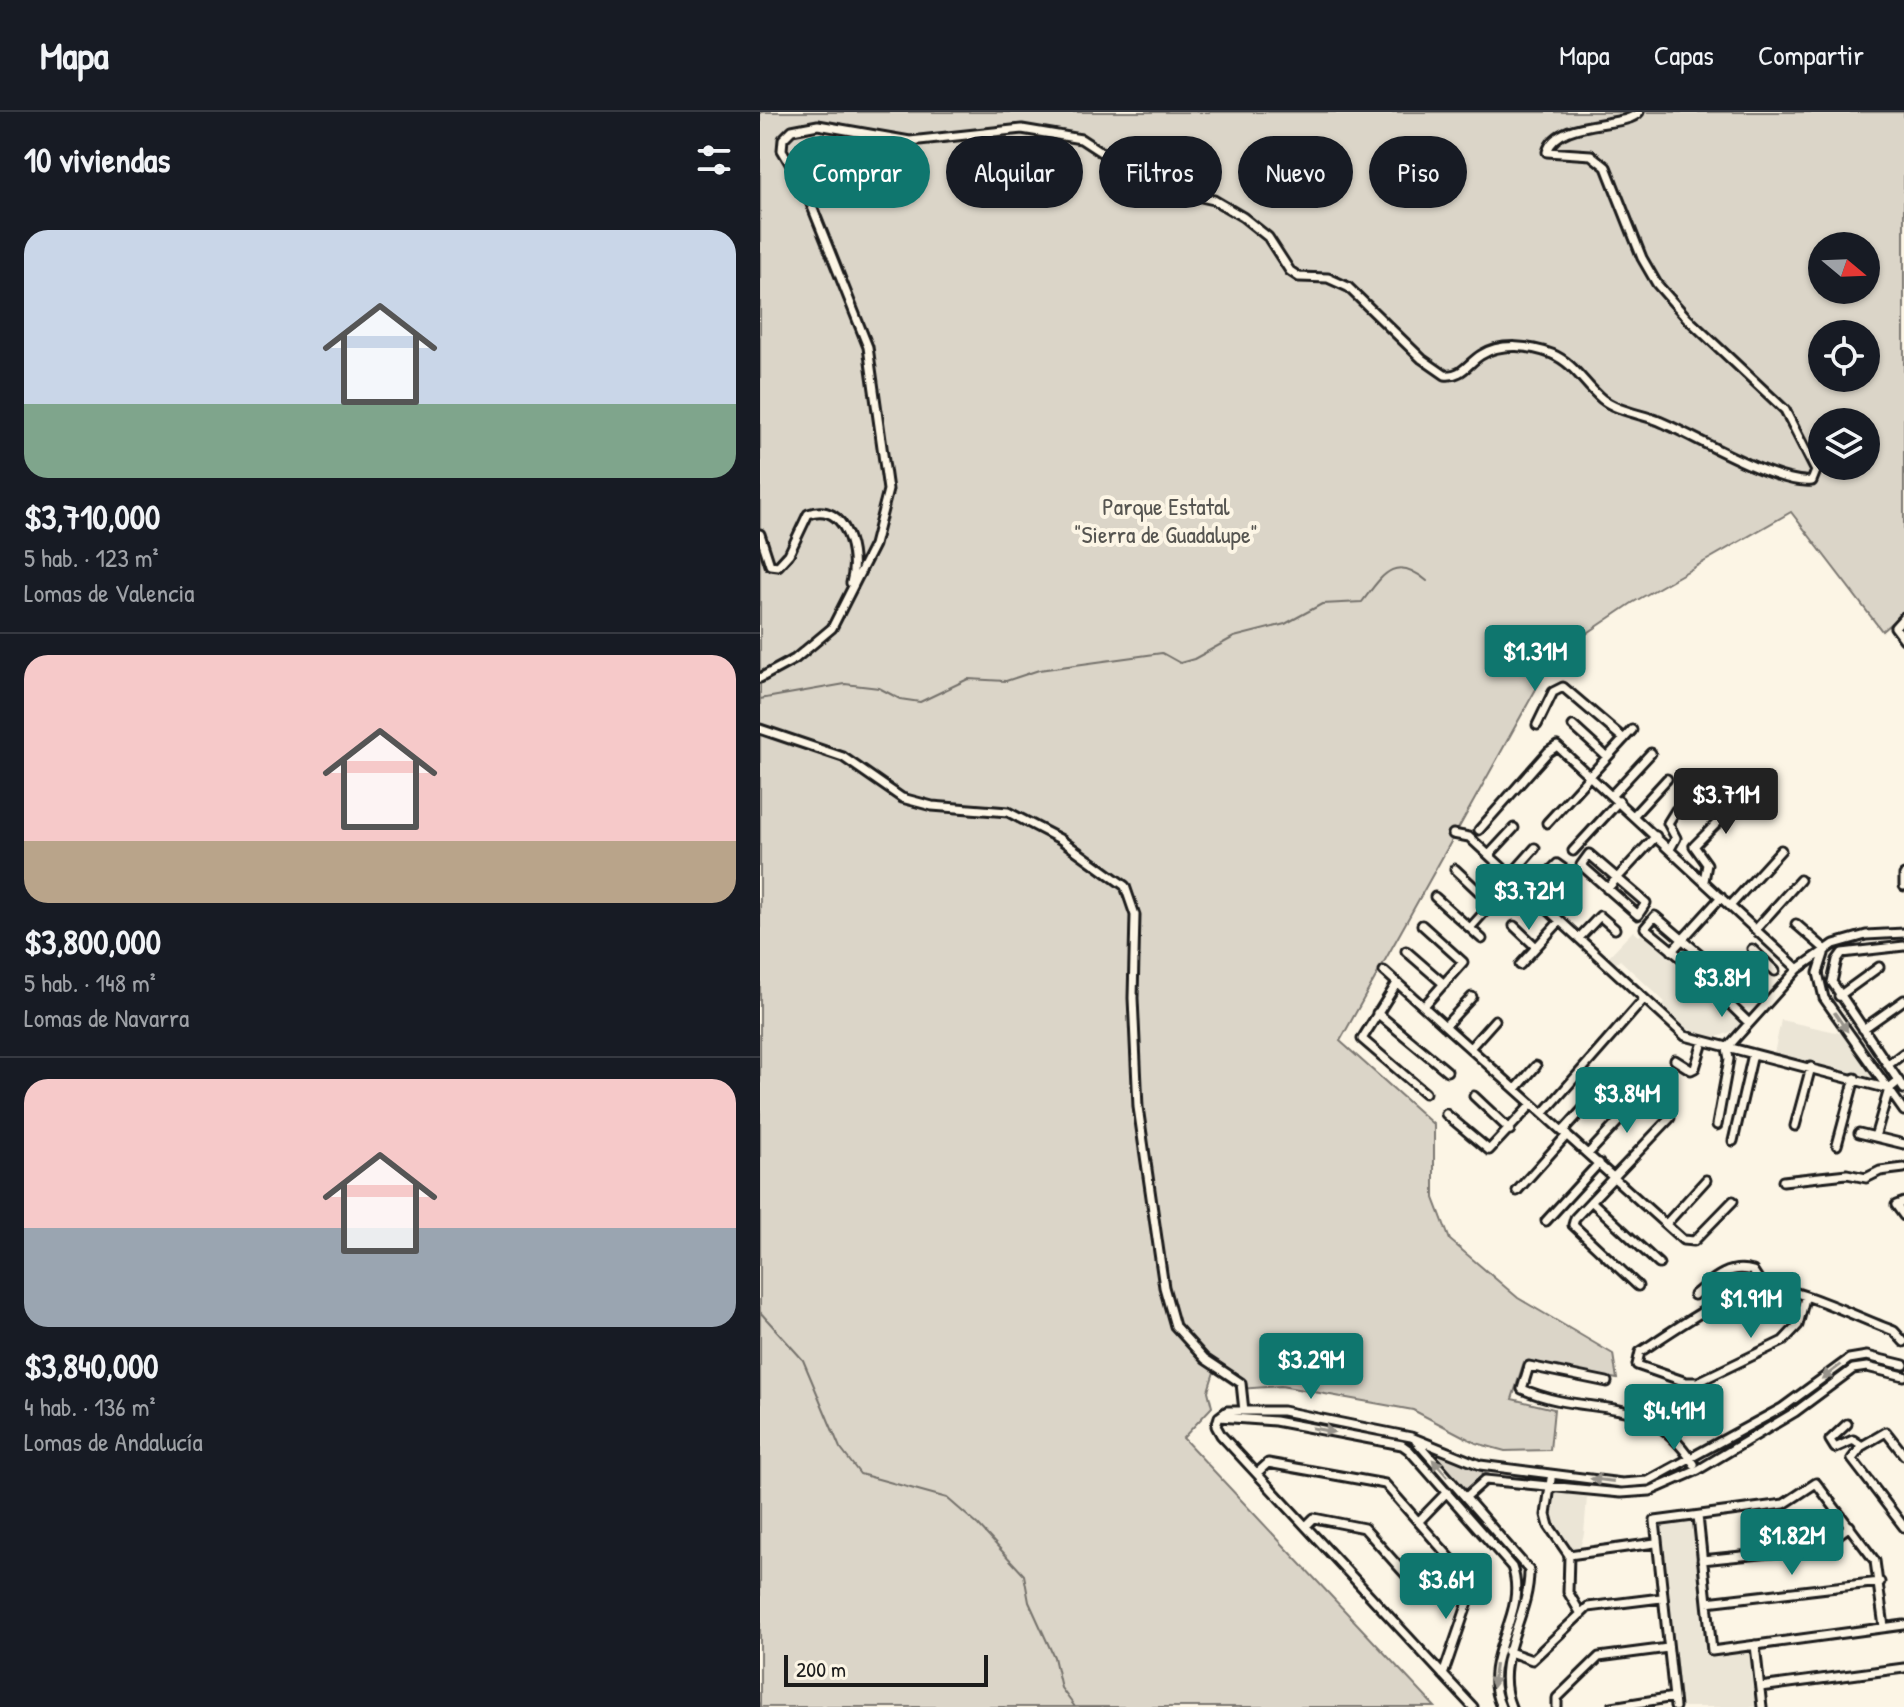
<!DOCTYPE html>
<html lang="es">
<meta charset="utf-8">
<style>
:root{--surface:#171b24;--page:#242831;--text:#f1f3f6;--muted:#9ea1a6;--line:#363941;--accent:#0f766e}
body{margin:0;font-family:"Patrick Hand",sans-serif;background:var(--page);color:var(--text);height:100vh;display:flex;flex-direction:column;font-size:30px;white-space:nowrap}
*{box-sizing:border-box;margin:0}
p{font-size:26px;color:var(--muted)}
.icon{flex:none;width:44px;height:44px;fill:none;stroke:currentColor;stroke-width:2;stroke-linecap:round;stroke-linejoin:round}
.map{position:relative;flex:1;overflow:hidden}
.panel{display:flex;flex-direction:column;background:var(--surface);width:760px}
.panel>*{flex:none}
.guide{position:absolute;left:24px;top:24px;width:760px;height:72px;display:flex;gap:16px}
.needle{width:52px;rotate:109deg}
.buttons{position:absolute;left:1048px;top:120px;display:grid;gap:16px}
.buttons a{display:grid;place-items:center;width:72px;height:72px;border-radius:50%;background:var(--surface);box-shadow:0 2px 6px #0004;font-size:40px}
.scale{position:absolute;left:24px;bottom:20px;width:204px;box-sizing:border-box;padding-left:8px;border:4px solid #1c1c1c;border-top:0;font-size:22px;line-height:28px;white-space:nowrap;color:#1c1c1c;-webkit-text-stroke:6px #fcf5e5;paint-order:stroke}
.price{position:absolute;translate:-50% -68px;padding:0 18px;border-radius:8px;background:var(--accent);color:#fff;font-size:26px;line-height:52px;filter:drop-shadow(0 2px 4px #0008)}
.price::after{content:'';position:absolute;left:50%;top:48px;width:24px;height:18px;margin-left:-12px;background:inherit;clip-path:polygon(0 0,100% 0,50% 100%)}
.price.active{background:#222;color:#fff}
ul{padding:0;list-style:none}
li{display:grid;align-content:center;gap:16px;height:424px;padding:0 24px}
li+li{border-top:2px solid var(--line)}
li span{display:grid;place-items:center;height:248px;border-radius:24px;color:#555}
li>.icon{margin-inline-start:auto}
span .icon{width:144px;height:144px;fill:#fffc;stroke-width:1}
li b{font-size:34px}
h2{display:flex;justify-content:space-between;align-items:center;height:96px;padding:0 24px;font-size:34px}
.tag{padding:0 28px;border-radius:36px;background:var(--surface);box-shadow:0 2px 6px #0004;font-size:28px;line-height:72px}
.tag.active{background:var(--accent);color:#fff}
header{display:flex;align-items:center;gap:48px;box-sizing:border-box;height:112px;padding:0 40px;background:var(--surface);border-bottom:2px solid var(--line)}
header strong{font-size:38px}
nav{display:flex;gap:44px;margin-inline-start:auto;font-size:28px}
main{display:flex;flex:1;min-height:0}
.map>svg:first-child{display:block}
.built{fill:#ebe5d6}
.park{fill:#dbd5c8;stroke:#7c7872;stroke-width:2;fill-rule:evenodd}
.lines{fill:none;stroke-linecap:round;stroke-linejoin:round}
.stream{stroke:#75726c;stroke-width:2}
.minor-casing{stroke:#1c1c1c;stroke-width:13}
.minor{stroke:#fcf5e5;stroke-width:7}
.oneway{fill:#97938b}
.labels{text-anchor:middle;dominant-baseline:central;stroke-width:8;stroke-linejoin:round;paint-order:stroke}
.park-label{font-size:24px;fill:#555450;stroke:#fcf5e5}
</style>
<header>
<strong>Mapa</strong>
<nav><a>Mapa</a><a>Capas</a><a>Compartir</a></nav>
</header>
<main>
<section class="panel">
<h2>10 viviendas<svg class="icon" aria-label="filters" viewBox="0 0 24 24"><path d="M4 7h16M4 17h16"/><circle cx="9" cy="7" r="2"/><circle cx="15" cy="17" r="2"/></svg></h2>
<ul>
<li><span style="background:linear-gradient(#c9d6e8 70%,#7fa58c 0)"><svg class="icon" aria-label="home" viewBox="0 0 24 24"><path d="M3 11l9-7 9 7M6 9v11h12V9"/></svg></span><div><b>$3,710,000</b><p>5 hab. · 123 m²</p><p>Lomas de Valencia</p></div></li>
<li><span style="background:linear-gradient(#f6c9c9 75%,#b9a48a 0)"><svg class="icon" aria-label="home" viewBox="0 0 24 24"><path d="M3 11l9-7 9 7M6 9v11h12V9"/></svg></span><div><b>$3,800,000</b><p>5 hab. · 148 m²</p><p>Lomas de Navarra</p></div></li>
<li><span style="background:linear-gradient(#f6c9c9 60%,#9aa5b1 0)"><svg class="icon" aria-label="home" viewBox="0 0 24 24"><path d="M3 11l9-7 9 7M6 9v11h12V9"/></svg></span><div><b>$3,840,000</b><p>4 hab. · 136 m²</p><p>Lomas de Andalucía</p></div></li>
</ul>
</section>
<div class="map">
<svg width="1144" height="1595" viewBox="0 0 1144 1595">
<rect width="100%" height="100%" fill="#fcf5e5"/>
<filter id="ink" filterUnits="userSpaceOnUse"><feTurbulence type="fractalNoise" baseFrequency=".0125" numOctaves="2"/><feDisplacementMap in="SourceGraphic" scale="16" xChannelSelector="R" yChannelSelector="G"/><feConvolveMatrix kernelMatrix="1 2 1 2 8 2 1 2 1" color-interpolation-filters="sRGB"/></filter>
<g filter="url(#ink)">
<path class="built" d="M873,819L879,824L883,821L981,912L974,919L954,926L928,918L902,894L905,890L860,848L855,852L848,845Z
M1021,908L1085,922L1115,966L1014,942Z
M793,1380L827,1385L824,1422L818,1442L791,1411Z
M936,1405L951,1541L994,1535L1001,1595H917L895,1410Z"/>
<path class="park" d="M0,0H1144V500L1122,519L1031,400L872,491L795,543L580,929L674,1013V1086L690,1128L758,1186L853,1242L857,1267L764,1250L752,1287L794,1297L790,1338L745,1339L716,1331L653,1298L521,1274L479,1277L454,1260L448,1279L452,1295L423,1326L675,1595H0ZM1062,134H1106V178H1062ZM1062,222H1106V266H1062ZM1062,310H1106V354H1062Z
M661,1331L728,1362L715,1370L706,1383Z"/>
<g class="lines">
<path class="stream" d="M0,587L85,572L119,576L140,587L160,590L208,567L246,569L279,558L402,541L420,551L434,547L474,525L525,512L562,492L602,490C622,464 634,441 667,469
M0,1200L43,1248L80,1336L100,1362L187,1386L218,1413L264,1463L269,1490L294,1545L301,1576L315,1595"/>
<defs>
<path id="minor" d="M0,422L10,453L18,454L29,442L48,402C87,388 99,445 91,471
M1144,505L1135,515L1144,527
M0,566L35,547L72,516L114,433L128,378L108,235L45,77L22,38L23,27L32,18L58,13L150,29L262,17L321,27L393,74L454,88L483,105L508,125L530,159L539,165L568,166L588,175L662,247L685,263C702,265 708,251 721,243C741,230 771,234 792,242C814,251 824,272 842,287C857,299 881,302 899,309C935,324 1015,373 1052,369L1056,359L1025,298L927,206L897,172L882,146L846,55L831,43L787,40C797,5 866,17 879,0
M777,613L793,580L803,575L864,627
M813,614L847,645
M0,617L83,645L142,686L172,694L248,700L300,727L365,774L375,803L373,886L378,995L404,1175L415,1214L445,1247L481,1271L484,1299
M852,683L891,641
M874,703L907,667
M787,711L872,618
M719,718L788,640L797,634L1038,857
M693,722L709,725L925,924L1129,977
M910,737L916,726L908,711L916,698
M813,739L859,689
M829,742L886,791L878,803L821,753Z
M729,743L754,716
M695,757L732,792
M751,763L775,736
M1144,763V774
M944,769L947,752L934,734L973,695
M847,777L896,724
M769,780L797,752L811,762
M675,785L722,827
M971,793L1021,738
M895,804L950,851L942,863L885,816Z
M1036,812L1066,838
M662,813L703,850L664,894
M754,814L776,835
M710,816L755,766
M996,817L1040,768
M819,826L840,804L855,817
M1144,834L1082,841L1077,848L1072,870L1144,977
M992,837L1015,859
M646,839L684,872
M912,839L961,785
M1064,842L1058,861L1064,886L1144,999
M760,853L800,809
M624,859L923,1128L934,1129L973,1089
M637,871L602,927L665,981
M957,880L989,911
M1079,884L1119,855
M617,901L687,959
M685,914L712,885
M1103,917L1144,888
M710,936L735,908
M915,948L931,958L935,956L943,930
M1128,953L1144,941
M756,977L776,954
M714,984L750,1018
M686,1002L729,1038L772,992
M783,1002L884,887
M957,1013L969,947L967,936L1038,857L1074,832L1106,823L1144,821
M1035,1014L1051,955
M803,1019L846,972
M1099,1021L1144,1032
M1115,1025L1129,977L1139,969
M973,1029L993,942
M1077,1033L1095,966
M828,1042L882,984
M1023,1069L1087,1062L1106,1066L1120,1059L1144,1056
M757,1079L807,1023
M831,1089L899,1152
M1144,1090L1136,1093L1144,1104
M786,1109L839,1051
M906,1112L946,1068
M878,1174L813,1113L815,1106L910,1006
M934,1183C952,1168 968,1152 993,1159L1002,1173
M1045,1186L1038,1213L1023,1229L938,1270H926L877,1253L880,1240C903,1225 980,1171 1004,1174C1047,1179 1093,1204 1134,1219L1144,1230
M847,1270L769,1254L762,1277C833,1308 884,1275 934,1352
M459,1305L467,1299H523L651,1325L720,1353L862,1371L888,1369L1022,1296L1089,1247L1107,1244L1144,1253
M459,1305L515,1309L642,1333L649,1338L752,1455C770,1504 717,1544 741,1595
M459,1305L456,1314L461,1323L713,1595
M1087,1312L1070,1328L1075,1336L1093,1328L1102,1334
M656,1329L769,1458C770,1506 731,1547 751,1595
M1144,1343L1126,1320L1102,1334L1092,1347L1144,1415
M497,1361L508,1351L625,1372L714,1473L683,1563
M791,1367L786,1403L789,1414L809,1443L808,1480L821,1502
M706,1385L725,1368L861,1381L890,1379L938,1358L1035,1300L1093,1257L1107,1255L1144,1264
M938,1404L952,1539L1144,1513
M659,1409L687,1380
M546,1414L554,1406L604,1416L664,1483L697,1452
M809,1443L895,1431
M942,1448L1060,1436L1090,1414
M947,1490L1120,1470
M995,1533L1002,1595
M747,1539L772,1548L828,1495L901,1486
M1000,1575L1144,1556
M797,1595V1586L839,1545L908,1536
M852,1595L914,1585
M915,1595L895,1409L1024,1392L1056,1371L1115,1449L1124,1515"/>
</defs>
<use href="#minor" class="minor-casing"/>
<use href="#minor" class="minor"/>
</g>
<defs><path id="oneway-solid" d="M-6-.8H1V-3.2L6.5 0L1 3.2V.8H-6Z" transform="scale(2)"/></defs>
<g class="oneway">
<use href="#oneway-solid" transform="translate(1081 910) rotate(55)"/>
<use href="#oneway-solid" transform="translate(1071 1260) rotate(143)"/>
<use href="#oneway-solid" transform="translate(563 1318) rotate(11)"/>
<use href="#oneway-solid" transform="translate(680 1356) rotate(-131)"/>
<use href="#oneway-solid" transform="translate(842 1368) rotate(-173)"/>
<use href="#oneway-solid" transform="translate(734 1564) rotate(97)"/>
</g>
</g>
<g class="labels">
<g class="park-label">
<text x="406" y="394">Parque Estatal<tspan x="406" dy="28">"Sierra de Guadalupe"</tspan></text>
</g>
</g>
</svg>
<div class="buttons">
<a><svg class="needle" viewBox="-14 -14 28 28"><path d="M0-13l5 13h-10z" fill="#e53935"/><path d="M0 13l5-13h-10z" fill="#9ea1a6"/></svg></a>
<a><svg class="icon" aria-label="locate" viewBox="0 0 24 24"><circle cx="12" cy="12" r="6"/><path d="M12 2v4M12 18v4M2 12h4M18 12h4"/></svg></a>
<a><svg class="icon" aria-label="layers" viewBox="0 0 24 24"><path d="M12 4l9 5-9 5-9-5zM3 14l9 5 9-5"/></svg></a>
</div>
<div class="scale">200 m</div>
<b class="price" style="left:775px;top:581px">$1.31M</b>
<b class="price active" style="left:966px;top:724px">$3.71M</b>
<b class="price" style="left:769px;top:820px">$3.72M</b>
<b class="price" style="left:962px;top:907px">$3.8M</b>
<b class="price" style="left:867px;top:1023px">$3.84M</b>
<b class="price" style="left:991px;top:1228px">$1.91M</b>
<b class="price" style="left:551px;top:1289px">$3.29M</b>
<b class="price" style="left:914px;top:1340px">$4.41M</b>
<b class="price" style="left:1032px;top:1465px">$1.82M</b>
<b class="price" style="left:686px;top:1509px">$3.6M</b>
<div class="guide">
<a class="tag active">Comprar</a>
<a class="tag">Alquilar</a>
<a class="tag">Filtros</a>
<a class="tag">Nuevo</a>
<a class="tag">Piso</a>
</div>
</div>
</main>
